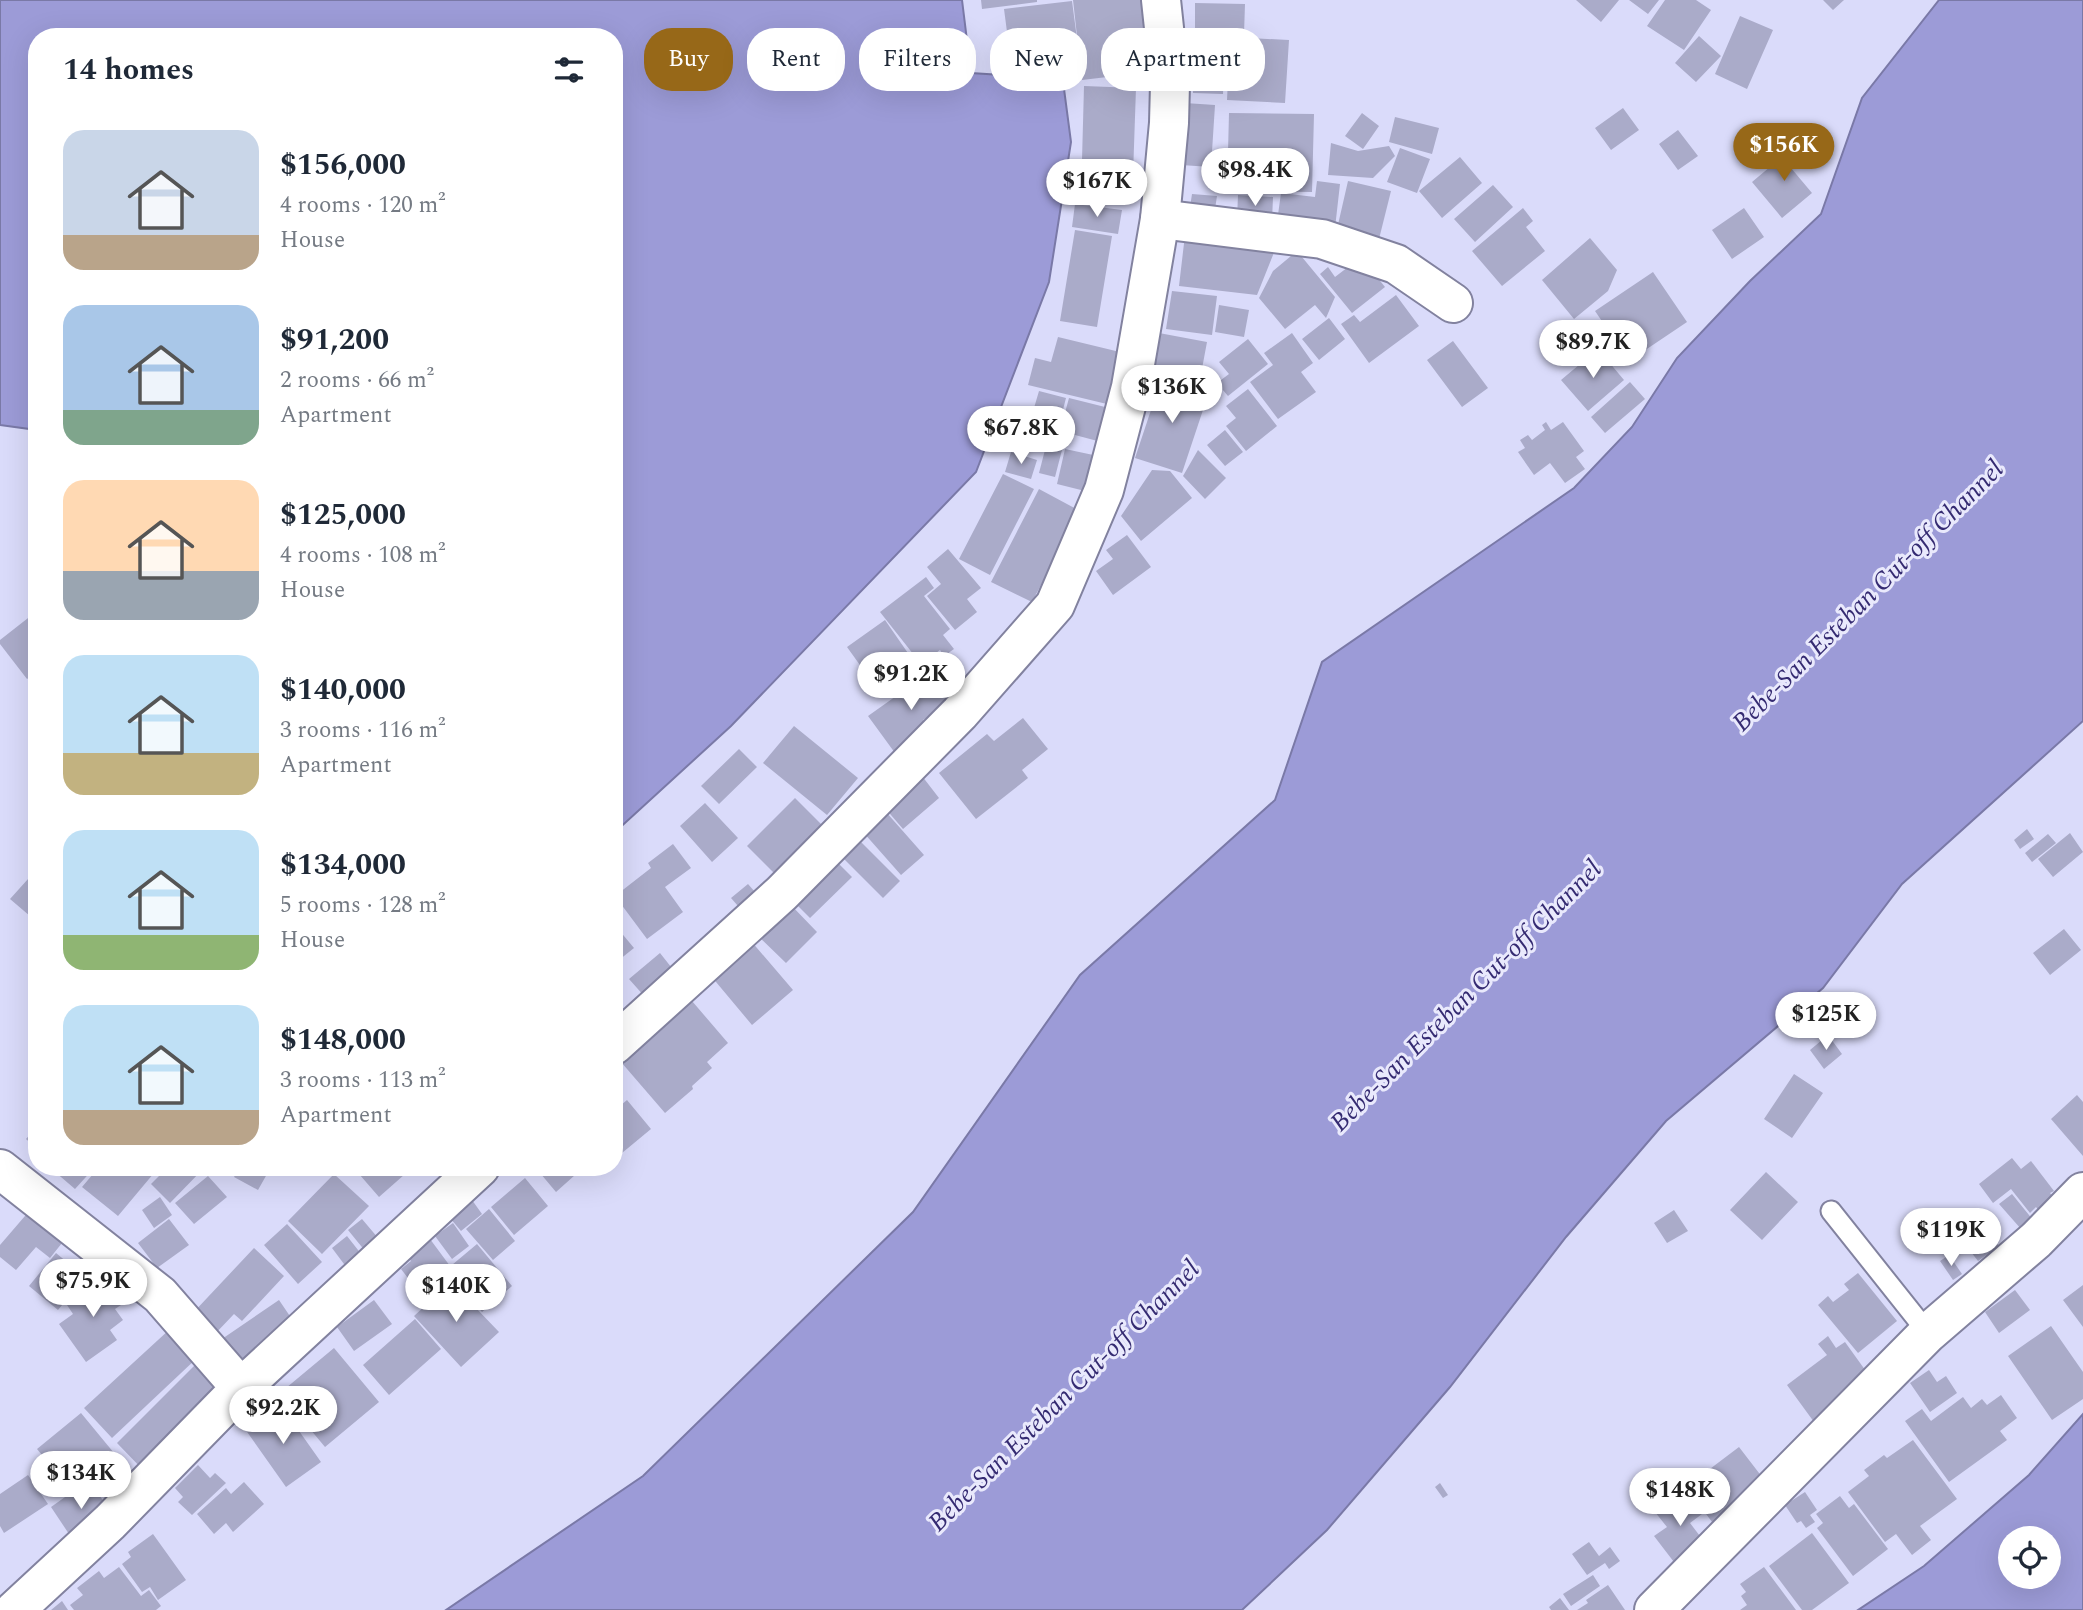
<!DOCTYPE html>
<meta charset="utf-8">
<style>
:root{--surface:#fff;--page:#f6f6f7;--text:#1f2937;--muted:#747a83;--accent:#976818}
body{margin:0;font-family:Spectral,serif;background:var(--page);color:var(--text);height:100vh;display:flex;flex-direction:column;font-size:26px;white-space:nowrap}
*{box-sizing:border-box;margin:0}
p{font-size:23px;color:var(--muted)}
.icon{flex:none;width:38px;height:38px;fill:none;stroke:currentColor;stroke-width:2;stroke-linecap:round;stroke-linejoin:round}
.map{position:relative;flex:1;overflow:hidden}
.sheet{position:absolute;left:28px;top:28px;width:595px;height:1148px;display:flex;flex-direction:column;background:var(--surface);border-radius:28px;box-shadow:0 7px 28px #0002}
.sheet>*{flex:none}
.top-card{position:absolute;left:644px;top:28px;width:665px;height:63px;display:flex;gap:14px}
.tools{position:absolute;left:1998px;top:1526px;display:grid;gap:14px}
.tools a{display:grid;place-items:center;width:63px;height:63px;border-radius:50%;background:var(--surface);box-shadow:0 7px 28px #0002;font-size:35px}
.price{position:absolute;translate:-50% -60px;padding:0 16px;border-radius:24px;background:#fff;color:#222;font-size:23px;line-height:46px;filter:drop-shadow(0 2px 4px #0008)}
.price::after{content:'';position:absolute;left:50%;top:42px;width:21px;height:16px;margin-left:-10px;background:inherit;clip-path:polygon(0 0,100% 0,50% 100%)}
.price.on{background:var(--accent);color:#fff}
ul{padding:0;list-style:none}
li{display:flex;align-items:center;gap:21px;height:175px;padding:0 35px}
li span{display:grid;place-items:center;flex:none;width:196px;height:140px;border-radius:21px;color:#555}
li>.icon{margin-inline-start:auto}
span .icon{width:84px;height:84px;fill:#fffc;stroke-width:1}
li b{font-size:30px}
h2{display:flex;justify-content:space-between;align-items:center;height:84px;padding:0 35px;font-size:30px}
.chip{padding:0 24px;border-radius:28px;background:var(--surface);box-shadow:0 7px 28px #0002;font-size:24px;line-height:63px}
.chip.on{background:var(--accent);color:#fff}
.map>svg:first-child{display:block}
.water{fill:#9c9bd7;stroke:#7a79a7;stroke-width:2;fill-rule:evenodd}
.building{fill:#aaabc9}
.lines{fill:none;stroke-linecap:round;stroke-linejoin:round}
.service-casing{stroke:#82829f;stroke-width:23}
.minor-casing{stroke:#82829f;stroke-width:42}
.tertiary-casing{stroke:#82829f;stroke-width:42}
.service{stroke:#fff;stroke-width:19}
.minor{stroke:#fff;stroke-width:38}
.tertiary{stroke:#fff;stroke-width:38}
.labels{text-anchor:middle;dominant-baseline:central;stroke-width:6;stroke-linejoin:round;paint-order:stroke}
.water-label{font-size:26px;font-style:italic;fill:#352b72;stroke:#e9e9fc}
</style>
<div class="map">
<svg width="2083" height="1610" viewBox="0 0 2083 1610">
<rect width="100%" height="100%" fill="#dadbfa"/>
<path class="water" d="M0,0H962L971,73L1020,76L1061,66L1071,142L1049,282L976,472L731,726L614,833V37H37V430L0,425Z
M1939,0H2083V721L1902,884L1823,988L1666,1121L1566,1237L1450,1387L1327,1530L1242,1610H446L643,1476L913,1212L1080,975L1275,800L1322,662L1574,488L1632,427L1677,358L1750,281L1821,214L1862,98Z
M2083,1414V1610H1858L1924,1566L2029,1475ZM2049,1538V1577H2011V1538Z"/>
<path class="building" d="M981,0H1037V2L982,9Z
M1073,0H1141L1149,72L1082,80Z
M1576,0H1619L1601,22Z
M1629,0H1659L1648,14Z
M1665,0H1696L1711,10L1684,50L1647,26Z
M1823,0H1844L1833,10Z
M1072,1L1077,39L1009,47L1004,9Z
M1195,3L1245,4L1244,34H1195Z
M1740,16L1773,30L1747,89L1715,74Z
M1699,36L1721,56L1696,82L1675,63Z
M1230,37L1289,40L1285,103L1227,100Z
M1194,39L1225,40L1223,94L1193,93Z
M1084,86L1136,88L1133,175H1115L1114,197H1081Z
M1185,103L1215,105L1211,167L1181,165Z
M1623,108L1639,130L1611,150L1595,128Z
M1229,113L1314,114L1312,192L1227,191Z
M1362,113L1379,126L1363,149L1345,136Z
M1395,117L1439,128L1432,154L1389,142Z
M1678,130L1698,156L1678,170L1659,144Z
M1331,143L1358,151L1389,146L1395,156L1373,178L1328,175Z
M1796,145L1806,156L1791,168L1812,193L1782,218L1752,182Z
M1400,148L1430,159L1417,193L1387,182Z
M1460,157L1482,183L1442,218L1419,191Z
M1317,181L1340,184L1335,228L1277,222L1281,193L1315,197Z
M1348,181L1391,191L1379,239L1337,229Z
M1493,185L1513,207L1475,242L1454,219Z
M1192,194L1217,196L1215,209L1190,207Z
M1238,195L1273,197L1272,221L1237,219Z
M1075,204L1122,210L1118,234L1072,227Z
M1523,208L1533,221L1526,227L1545,251L1502,286L1472,251Z
M1744,208L1764,237L1732,259L1712,230Z
M1075,230L1112,236L1097,327L1060,321Z
M1185,235L1277,245L1257,295L1179,286Z
M1590,238L1617,270L1608,291L1574,319L1542,280Z
M1297,251L1335,297L1326,318L1315,305L1285,329L1259,298L1273,271Z
M1361,257L1385,287L1352,313L1320,274L1328,267L1335,277Z
M1653,272L1687,322L1629,361L1595,311Z
M1172,291L1217,296L1212,335L1166,329Z
M1396,295L1419,326L1369,363L1341,324L1354,315L1360,322Z
M1219,305L1249,310L1244,337L1215,332Z
M1329,318L1345,339L1319,360L1302,339Z
M1159,333L1207,342L1201,374L1152,365Z
M1292,333L1313,363L1301,372L1316,392L1278,419L1250,382L1273,365L1264,353Z
M1058,337L1124,353L1111,405L1028,385L1035,358L1051,362Z
M1248,339L1268,364L1228,396L1217,383L1229,374L1219,362Z
M1453,341L1488,388L1462,407L1427,360Z
M1598,349L1624,380L1588,411L1561,380Z
M1162,377L1209,392L1182,473L1135,458Z
M1630,382L1645,399L1605,433L1591,417Z
M1248,389L1277,426L1246,451L1226,426L1236,418L1226,406Z
M1039,391L1066,398L1057,433L1029,425Z
M1069,398L1113,409L1105,443L1060,431Z
M1546,422L1551,430L1563,422L1584,451L1576,457L1585,469L1565,483L1550,463L1534,475L1518,452L1525,448L1520,440L1528,435L1532,440L1545,430L1542,425Z
M1225,430L1243,452L1225,466L1207,445Z
M1046,446L1062,450L1055,477L1039,473Z
M1065,449L1098,456L1089,492L1057,484Z
M1198,450L1226,478L1205,499L1183,476Z
M1011,452L1037,460L1031,479L1005,472Z
M1152,470L1170,471L1192,498L1141,541L1121,516Z
M1003,474L1034,489L990,575L959,559Z
M1039,489L1080,511L1032,602L991,582Z
M1127,535L1151,567L1113,595L1096,571L1113,559L1106,550Z
M948,549L981,588L967,599L977,612L955,630L927,596L941,584L927,567Z
M926,577L934,588L924,596L950,629L943,635L954,649L944,656L940,650L921,664L880,612Z
M37,611V672L27,679L0,644V640Z
M885,620L919,669L884,694L878,684L875,686L847,647Z
M933,667L955,698L923,720L929,729L895,753L868,716L899,694L903,699L926,683L921,676Z
M1023,718L1048,749L1022,770L1028,778L976,819L939,773L987,734L994,741Z
M794,726L858,778L827,815L763,763Z
M739,749L757,767L719,804L701,786Z
M922,776L939,798L903,829L885,808Z
M795,798L828,831L780,879L747,846Z
M705,803L738,838L712,862L680,826Z
M886,812L924,855L901,875L863,832Z
M2027,829L2034,839L2020,849L2014,840Z
M2070,833L2083,852L2053,877L2038,859Z
M2048,834L2056,843L2032,862L2025,853Z
M856,837L900,881L883,898L839,854Z
M673,844L691,868L665,887L683,912L647,939L615,896L651,868L648,863Z
M831,856L852,877L810,918L789,897Z
M37,869V922L10,899Z
M748,884L755,892L738,906L731,898Z
M789,903L817,932L786,963L757,935Z
M614,924L634,948L614,964Z
M2064,929L2081,950L2050,975L2033,953Z
M751,941L793,990L752,1025L711,976Z
M660,953L675,972L645,997L629,979Z
M692,1001L728,1043L707,1062L712,1068L692,1086L693,1089L665,1113L621,1062Z
M1828,1035L1842,1054L1824,1069L1810,1050Z
M1794,1074L1823,1093L1792,1138L1764,1119Z
M2077,1095L2083,1102V1156L2051,1119Z
M627,1100L651,1129L622,1153L614,1145V1111Z
M37,1127V1149L26,1139Z
M2012,1158L2021,1169L2031,1161L2054,1191L2050,1193L2058,1203L2042,1215L2036,1207L2030,1213L2011,1189L1993,1203L1979,1184Z
M58,1167H95L75,1189L54,1171Z
M99,1167H159L118,1216L82,1187Z
M168,1167H205L170,1203L151,1184Z
M240,1167H271L258,1190L234,1177Z
M353,1167H413L379,1197Z
M535,1167H584L556,1192Z
M1766,1172L1798,1202L1762,1240L1730,1210Z
M334,1174L369,1206L322,1254L288,1221Z
M208,1176L227,1197L194,1224L175,1203Z
M525,1178L548,1206L514,1235L491,1207Z
M2012,1194L2033,1220L2021,1229L1999,1204Z
M160,1197L172,1215L154,1228L142,1210Z
M472,1200L482,1214L461,1231L450,1218Z
M31,1209L66,1238L50,1258L36,1247L16,1270L0,1257V1245Z
M489,1209L515,1241L493,1260L466,1229Z
M1674,1210L1688,1231L1667,1243L1654,1223Z
M1977,1218L1999,1246L1978,1261L1957,1234Z
M169,1219L189,1245L157,1268L138,1243Z
M362,1219L384,1245L370,1257L348,1230Z
M453,1223L469,1246L452,1259L435,1236Z
M287,1224L322,1262L298,1284L264,1245Z
M347,1236L369,1264L353,1276L332,1248Z
M430,1239L450,1266L417,1290L401,1269L411,1261L407,1256Z
M477,1244L512,1286L482,1312L446,1270Z
M254,1248L284,1276L242,1321L234,1314L214,1335L192,1314Z
M56,1253L85,1277L58,1310L29,1286Z
M1949,1255L1962,1274L1953,1280L1940,1261Z
M1858,1273L1897,1321L1858,1353L1818,1305L1828,1296L1833,1302L1849,1290L1844,1284Z
M112,1281L127,1301L115,1309L123,1320L110,1330L117,1340L86,1362L59,1324L73,1314L65,1302L93,1283L98,1291Z
M451,1282L499,1332L461,1367L414,1316Z
M2083,1285V1327L2063,1300Z
M2015,1290L2030,1310L1999,1333L1985,1312Z
M279,1300L298,1328L239,1369L219,1341Z
M374,1300L392,1324L354,1351L337,1327Z
M415,1319L441,1349L389,1395L363,1365Z
M2051,1326L2083,1372V1399L2052,1420L2008,1356Z
M170,1329L197,1358L112,1438L84,1408Z
M1828,1336L1836,1348L1845,1342L1868,1374L1814,1422L1787,1385L1827,1355L1818,1344Z
M334,1348L379,1402L325,1447L280,1393Z
M203,1357L232,1387L145,1472L117,1443Z
M1929,1370L1937,1382L1946,1376L1957,1393L1930,1412L1910,1383Z
M2001,1395L2017,1418L2000,1431L2007,1440L1949,1482L1905,1421L1922,1409L1931,1421L1963,1397L1971,1408L1982,1399L1987,1405Z
M280,1404L321,1462L286,1487L245,1429Z
M81,1413L114,1453L70,1489L37,1449Z
M1913,1440L1957,1499L1920,1526L1931,1540L1912,1555L1896,1534L1885,1542L1848,1492L1869,1476L1864,1470L1884,1455L1887,1458Z
M1739,1447L1769,1486L1715,1526L1686,1487Z
M198,1465L210,1478L215,1473L226,1483L192,1515L178,1502L183,1497L175,1488Z
M28,1475L48,1504L4,1533L0,1526V1494Z
M244,1482L264,1504L233,1532L226,1523L214,1534L197,1514L226,1488L231,1494Z
M1440,1483L1448,1495L1443,1498L1435,1487Z
M92,1485L112,1513L73,1540L51,1507L75,1490L78,1494Z
M1684,1490L1702,1514L1690,1523L1706,1544L1677,1566L1654,1536L1667,1527L1655,1512Z
M1805,1492L1817,1510L1810,1515L1815,1522L1806,1528L1801,1521L1797,1523L1785,1505Z
M1840,1496L1849,1508L1854,1504L1888,1549L1853,1576L1817,1528L1823,1523L1816,1514Z
M1812,1533L1849,1583L1812,1610H1802L1769,1566Z
M153,1534L186,1580L158,1600L150,1587L142,1592L122,1564L131,1557L128,1552Z
M1589,1542L1599,1556L1610,1547L1620,1561L1609,1569L1605,1563L1587,1575L1572,1554Z
M119,1567L141,1596L149,1590L161,1606L156,1610H74L70,1605L83,1595L77,1588L99,1571L104,1578Z
M1764,1567L1796,1610H1740L1747,1605L1741,1596L1746,1592L1740,1584Z
M1593,1575L1600,1586L1571,1606L1563,1594Z
M1608,1585L1625,1610H1577L1588,1603L1586,1600Z
M1560,1598L1569,1610H1551L1549,1607Z
M62,1601L68,1610H51Z"/>
<g class="lines">
<defs>
<path id="service" d="M1831,1211L1928,1333"/>
<path id="minor" d="M1160,219L1322,239L1396,264L1453,303
M1654,1610L1928,1333L2036,1240L2083,1192"/>
<path id="tertiary" d="M614,1045L782,893L960,713L1055,605L1104,490L1131,387L1160,219L1169,123L1170,84L1161,0
M0,1169L160,1295L241,1388
M15,1610L110,1522L241,1388L480,1167"/>
</defs>
<use href="#service" class="service-casing"/>
<use href="#minor" class="minor-casing"/>
<use href="#tertiary" class="tertiary-casing"/>
<use href="#service" class="service"/>
<use href="#minor" class="minor"/>
<use href="#tertiary" class="tertiary"/>
</g>
<g class="labels">
<g class="water-label">
<text transform="translate(1868 596) rotate(-45)">Bebe-San Esteban Cut-off Channel</text>
<text transform="translate(1466 996) rotate(-45)">Bebe-San Esteban Cut-off Channel</text>
<text transform="translate(1064 1396) rotate(-45)">Bebe-San Esteban Cut-off Channel</text>
</g>
</g>
</svg>
<div class="tools">
<a><svg class="icon" aria-label="locate" viewBox="0 0 24 24"><circle cx="12" cy="12" r="6"/><path d="M12 2v4M12 18v4M2 12h4M18 12h4"/></svg></a>
</div>
<b class="price on" style="left:1784px;top:183px">$156K</b>
<b class="price" style="left:1255px;top:208px">$98.4K</b>
<b class="price" style="left:1097px;top:219px">$167K</b>
<b class="price" style="left:1593px;top:380px">$89.7K</b>
<b class="price" style="left:1172px;top:425px">$136K</b>
<b class="price" style="left:1021px;top:466px">$67.8K</b>
<b class="price" style="left:911px;top:712px">$91.2K</b>
<b class="price" style="left:1826px;top:1052px">$125K</b>
<b class="price" style="left:1951px;top:1268px">$119K</b>
<b class="price" style="left:93px;top:1319px">$75.9K</b>
<b class="price" style="left:456px;top:1324px">$140K</b>
<b class="price" style="left:283px;top:1446px">$92.2K</b>
<b class="price" style="left:81px;top:1511px">$134K</b>
<b class="price" style="left:1680px;top:1528px">$148K</b>
<div class="top-card">
<a class="chip on">Buy</a>
<a class="chip">Rent</a>
<a class="chip">Filters</a>
<a class="chip">New</a>
<a class="chip">Apartment</a>
</div>
<section class="sheet">
<h2>14 homes<svg class="icon" aria-label="filters" viewBox="0 0 24 24"><path d="M4 7h16M4 17h16"/><circle cx="9" cy="7" r="2"/><circle cx="15" cy="17" r="2"/></svg></h2>
<ul>
<li><span style="background:linear-gradient(#c9d6e8 75%,#b9a48a 0)"><svg class="icon" aria-label="home" viewBox="0 0 24 24"><path d="M3 11l9-7 9 7M6 9v11h12V9"/></svg></span><div><b>$156,000</b><p>4 rooms · 120 m²</p><p>House</p></div></li>
<li><span style="background:linear-gradient(#a9c7e8 75%,#7fa58c 0)"><svg class="icon" aria-label="home" viewBox="0 0 24 24"><path d="M3 11l9-7 9 7M6 9v11h12V9"/></svg></span><div><b>$91,200</b><p>2 rooms · 66 m²</p><p>Apartment</p></div></li>
<li><span style="background:linear-gradient(#ffd9b3 65%,#9aa5b1 0)"><svg class="icon" aria-label="home" viewBox="0 0 24 24"><path d="M3 11l9-7 9 7M6 9v11h12V9"/></svg></span><div><b>$125,000</b><p>4 rooms · 108 m²</p><p>House</p></div></li>
<li><span style="background:linear-gradient(#bfe0f5 70%,#c2b280 0)"><svg class="icon" aria-label="home" viewBox="0 0 24 24"><path d="M3 11l9-7 9 7M6 9v11h12V9"/></svg></span><div><b>$140,000</b><p>3 rooms · 116 m²</p><p>Apartment</p></div></li>
<li><span style="background:linear-gradient(#bfe0f5 75%,#8fb573 0)"><svg class="icon" aria-label="home" viewBox="0 0 24 24"><path d="M3 11l9-7 9 7M6 9v11h12V9"/></svg></span><div><b>$134,000</b><p>5 rooms · 128 m²</p><p>House</p></div></li>
<li><span style="background:linear-gradient(#bfe0f5 75%,#b9a48a 0)"><svg class="icon" aria-label="home" viewBox="0 0 24 24"><path d="M3 11l9-7 9 7M6 9v11h12V9"/></svg></span><div><b>$148,000</b><p>3 rooms · 113 m²</p><p>Apartment</p></div></li>
</ul>
</section>
</div>
